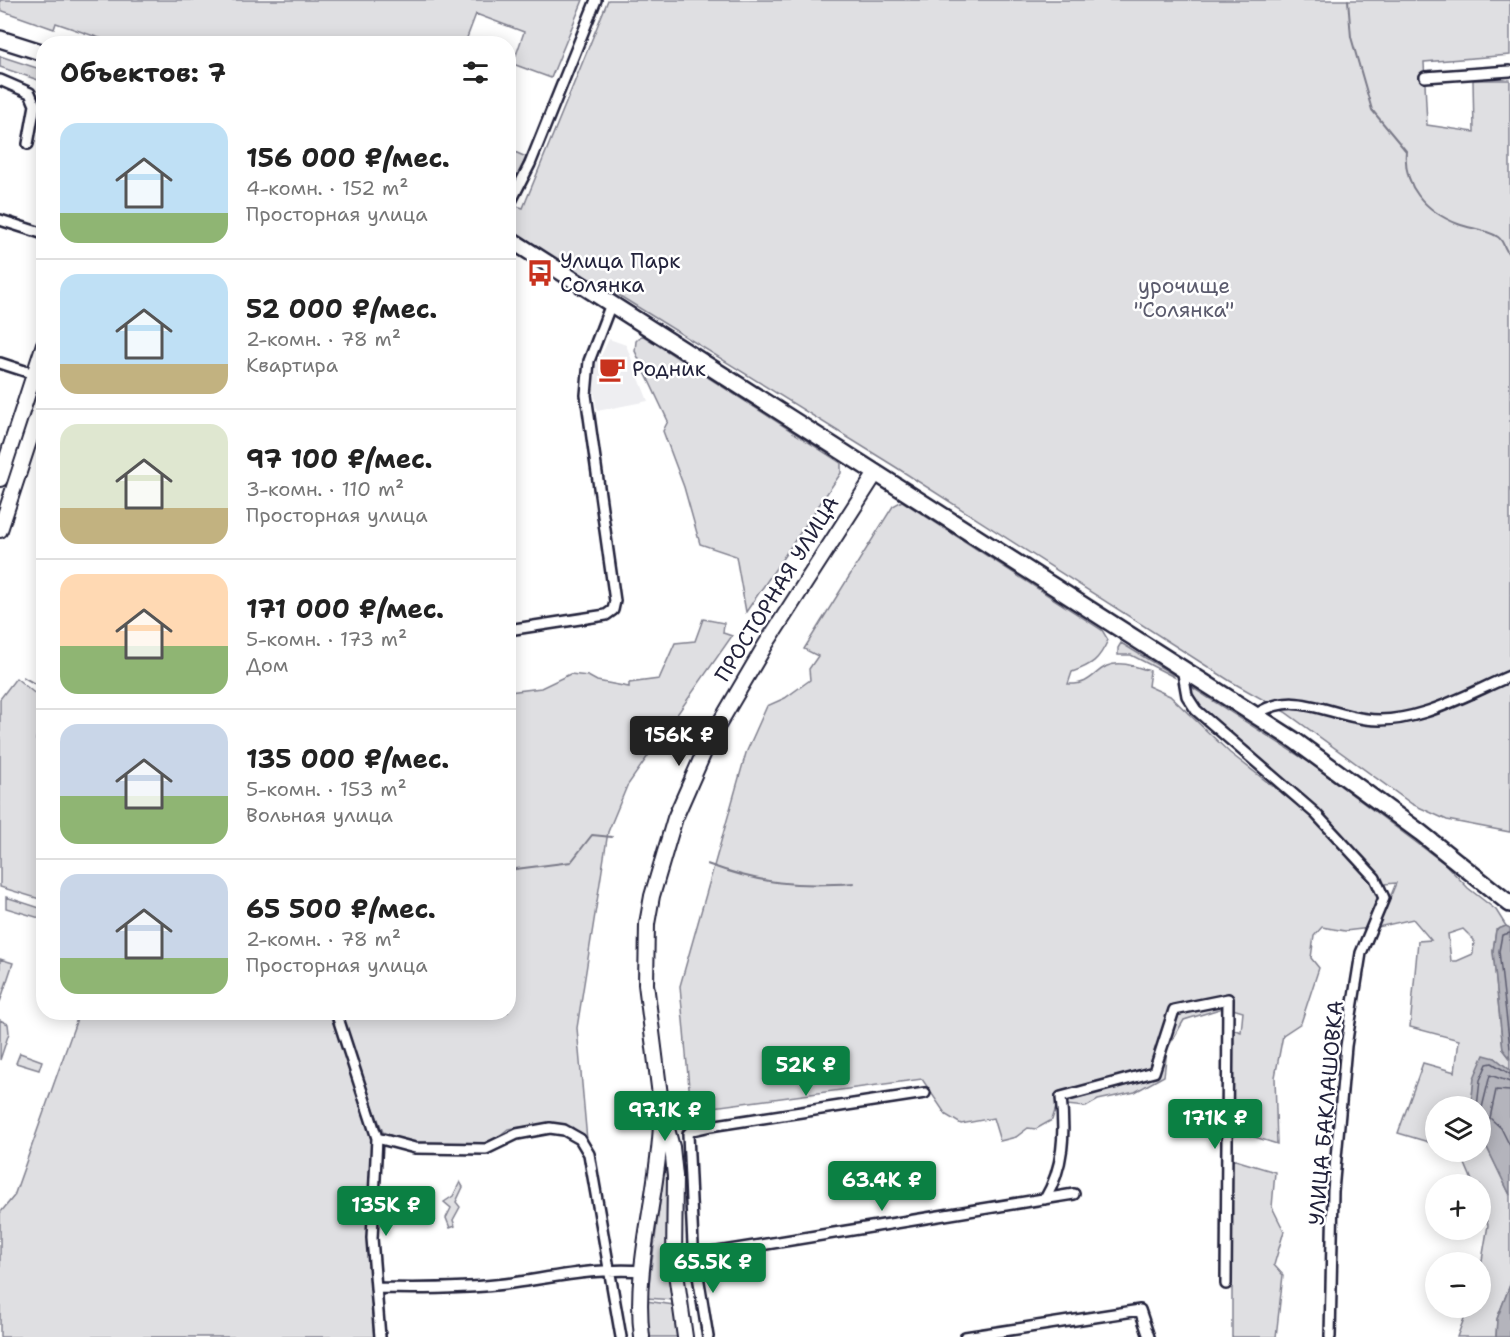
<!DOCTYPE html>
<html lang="ru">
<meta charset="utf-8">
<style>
:root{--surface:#fff;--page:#f6f6f6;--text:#222;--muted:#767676;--line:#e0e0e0;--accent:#0b8043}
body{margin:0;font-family:"Shantell Sans",sans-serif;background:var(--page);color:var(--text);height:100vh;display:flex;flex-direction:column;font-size:22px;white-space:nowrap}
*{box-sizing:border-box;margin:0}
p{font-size:20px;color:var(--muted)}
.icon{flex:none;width:33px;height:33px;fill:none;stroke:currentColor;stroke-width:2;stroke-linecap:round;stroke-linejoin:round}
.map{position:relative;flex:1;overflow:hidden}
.panel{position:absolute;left:36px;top:36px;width:480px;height:984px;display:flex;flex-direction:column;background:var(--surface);border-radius:24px;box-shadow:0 3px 15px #0003}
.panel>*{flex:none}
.fabs{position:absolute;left:1425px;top:1096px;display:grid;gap:12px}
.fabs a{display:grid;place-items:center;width:66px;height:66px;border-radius:50%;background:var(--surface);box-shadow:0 3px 15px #0003;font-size:30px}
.price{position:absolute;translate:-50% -51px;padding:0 14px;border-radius:6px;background:var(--accent);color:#fff;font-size:20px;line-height:39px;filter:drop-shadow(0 2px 3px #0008)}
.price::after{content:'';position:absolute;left:50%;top:36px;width:18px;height:14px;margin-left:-9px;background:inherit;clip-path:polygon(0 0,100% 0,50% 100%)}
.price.selected{background:#222;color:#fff}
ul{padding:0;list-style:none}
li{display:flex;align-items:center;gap:18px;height:150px;padding:0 24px}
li+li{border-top:2px solid var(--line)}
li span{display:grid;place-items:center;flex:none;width:168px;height:120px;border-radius:18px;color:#555}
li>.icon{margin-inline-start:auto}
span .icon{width:72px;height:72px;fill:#fffc;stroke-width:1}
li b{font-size:26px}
h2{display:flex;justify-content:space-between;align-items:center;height:72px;padding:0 24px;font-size:26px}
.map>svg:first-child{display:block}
.built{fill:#eeeef1}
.green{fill:#dfdfe2;stroke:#80808e;stroke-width:1.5;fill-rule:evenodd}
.water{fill:#b4b4bc;stroke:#7a7a88;stroke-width:1.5}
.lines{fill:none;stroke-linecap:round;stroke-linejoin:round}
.shore{stroke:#5c5c6f;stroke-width:1.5}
.stream{stroke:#7a7a88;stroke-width:2}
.street-casing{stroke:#22223b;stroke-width:14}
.secondary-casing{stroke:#22223b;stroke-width:18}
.primary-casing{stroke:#22223b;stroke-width:20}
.street{stroke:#fff;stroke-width:9}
.secondary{stroke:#fff;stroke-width:14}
.primary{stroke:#fff;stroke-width:15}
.labels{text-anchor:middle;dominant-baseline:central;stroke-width:5;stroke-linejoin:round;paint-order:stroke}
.poi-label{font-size:21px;fill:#22223b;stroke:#fff;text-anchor:start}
.park-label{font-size:21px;fill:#5b5b6d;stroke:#fff}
.street-label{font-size:21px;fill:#22223b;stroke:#fff}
</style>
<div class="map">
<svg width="1510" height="1337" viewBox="0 0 1510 1337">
<rect width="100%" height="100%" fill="#fff"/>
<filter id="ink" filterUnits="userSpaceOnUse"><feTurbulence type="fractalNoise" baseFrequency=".0167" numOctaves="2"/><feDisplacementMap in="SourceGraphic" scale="12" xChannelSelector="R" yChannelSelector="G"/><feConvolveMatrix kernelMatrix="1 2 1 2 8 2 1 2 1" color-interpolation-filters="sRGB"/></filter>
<g filter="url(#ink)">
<path class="built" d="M609,339L626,345L648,401L597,411L591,369L594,358L601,356Z"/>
<path class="green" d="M0,0H583L551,78L513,64L524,32L476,14L465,43L117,44L56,23L54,29L0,10Z
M608,0H1510V55L1424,62L1427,125L1474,132L1473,80H1510V832L1447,820L1412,804L1285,712L1230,681L894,466L620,296L551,258L511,229L517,206L523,208Z
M0,56L43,70L41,81L0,67Z
M508,149L526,157L510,195H508Z
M642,335L841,463V473L746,612L736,556L700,544L684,487L663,431L668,421L635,351L636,341Z
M902,501L1102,630L1108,640C1099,660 1092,665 1072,672L1068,684C1091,685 1092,673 1107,666C1121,660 1137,667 1150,671L1148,686L1170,696L1230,753L1310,815L1373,884L1379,904L1370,928L1345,931L1322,927L1314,936L1311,958L1319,968L1301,1023L1283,1035L1275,1077L1277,1144L1232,1130V1081L1229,1075L1232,1029L1241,1032L1243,1012L1226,1007L1184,1020L1167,1049L1164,1076L1135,1092L1098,1100L1086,1107L1057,1104L1052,1120L1036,1129L1028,1128L1016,1137L1000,1141L993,1118L961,1124L946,1115L922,1079L691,1110L680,986L746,753L767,706L785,698L810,680L809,669L818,656L804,649L893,506Z
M703,619L724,623L723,633L732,636L627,786L608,832L577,1028L587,1140L572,1127L550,1123L508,1129L489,1144L476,1145L408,1143L383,1132L360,1075L341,1013L508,1012L509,692L541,688L570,674L588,676L597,681L629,687V683L659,679L675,643L695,641Z
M1121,643L1172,674L1174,677L1131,655H1118V648Z
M16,678L43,700V727L38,729L36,740L43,743V900L0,887V699Z
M1190,686L1307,761L1445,864L1468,888L1496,910L1506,926L1496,930L1493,951L1503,1049L1510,1058V1070L1495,1058L1474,1078L1471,1107H1436L1435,1144L1398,1133L1423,1063L1455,1072L1459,1040L1410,1027L1418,941L1431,940L1413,919L1378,927L1396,883L1384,884L1365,861L1197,707ZM1463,929L1474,940L1473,954L1457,961H1451L1448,934Z
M6,897L43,909V922V919L6,908Z
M0,959L13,963L0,1002Z
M79,1013H331L371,1134L373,1149L368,1238L374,1337H0V1213L14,1196Z
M0,1020L8,1024L9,1033L0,1060Z
M20,1053L42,1061L39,1070L16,1063Z
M1481,1135L1510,1195V1285L1497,1319L1496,1337H1457L1468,1308H1480L1481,1266L1488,1225L1481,1204L1480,1185H1474L1460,1152H1480Z
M1232,1159L1275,1172L1272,1207L1284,1231L1274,1265L1283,1275L1276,1337H1232Z
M667,1170L669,1269L673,1300L647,1298L664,1172Z
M460,1182L463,1187L456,1202L460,1207L453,1220L455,1226L450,1228L446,1218L451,1208L444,1202L453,1196Z
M646,1301L674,1305L679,1337H648Z"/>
<path class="water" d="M1506,926L1510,928V1058L1503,1049L1493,951L1496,930Z
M1484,1055L1495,1058L1510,1070V1195L1481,1135L1480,1107H1471L1474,1078Z
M1510,1285V1337H1496L1497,1319Z"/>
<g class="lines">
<path class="shore" d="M1510,933L1502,935L1499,951L1510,1048
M1510,1091L1496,1090L1490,1118L1501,1128L1510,1146
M1477,1107L1480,1080L1487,1064L1492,1063L1510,1074
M1480,1116L1490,1075L1510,1082"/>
<path class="stream" d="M1348,0L1351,37L1372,110L1406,151C1403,186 1425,211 1458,224C1471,229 1485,229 1498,237C1504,241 1504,250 1510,255
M23,677L44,689
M707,864C762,884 796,887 854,883
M508,870L571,862L592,835L612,837"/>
<defs>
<path id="street" d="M1425,77L1510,71
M0,80L30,93L35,105L28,144
M508,207L530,164L596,0
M0,220L44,234
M508,257L516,244
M0,363L34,374
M508,630L606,615L613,610L615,601L586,395L589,361L611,304
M1182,668L1187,696L1196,710L1315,813L1375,878L1384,898L1361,953L1346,1046L1333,1191L1330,1337
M1255,715C1294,689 1325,714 1366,719C1414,726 1467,694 1510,676
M336,1012L377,1138L415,1148L486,1149L517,1134L550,1128L564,1130L580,1139L589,1154L621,1337
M377,1138L372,1238L380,1337
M1045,1199C1064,1167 1065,1133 1061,1097L1154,1072L1174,1010L1228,999L1226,1284
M674,1259L1074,1194
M376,1288C419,1289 462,1289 505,1284C551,1278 597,1267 643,1271
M708,1337L693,1245L688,1134L692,1130L710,1126L925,1093
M965,1337L1140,1310L1149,1337"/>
<path id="secondary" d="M0,479L44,344
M0,530L44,396
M642,1337C633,1267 658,1195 661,1125
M685,1337L674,1259L675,1176L672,1147L662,1111L646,984L647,924L652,896L675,818L709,741L766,644L876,473"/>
<path id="primary" d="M0,39L44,53
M508,238L1294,740L1421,833L1510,904"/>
</defs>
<use href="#street" class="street-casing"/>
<use href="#secondary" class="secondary-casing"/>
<use href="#primary" class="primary-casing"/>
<use href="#street" class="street"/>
<use href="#secondary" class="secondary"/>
<use href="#primary" class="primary"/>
</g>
</g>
<defs>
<symbol id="bus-bare" viewBox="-9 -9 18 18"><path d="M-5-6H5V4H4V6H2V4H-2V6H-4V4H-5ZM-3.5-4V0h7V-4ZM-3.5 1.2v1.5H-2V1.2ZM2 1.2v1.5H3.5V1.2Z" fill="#c8321e" stroke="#fff" stroke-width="2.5" paint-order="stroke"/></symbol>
<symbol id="cafe-bare" viewBox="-9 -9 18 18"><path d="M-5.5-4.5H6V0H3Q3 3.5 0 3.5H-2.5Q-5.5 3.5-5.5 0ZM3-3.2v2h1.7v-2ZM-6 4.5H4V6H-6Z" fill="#c8321e" stroke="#fff" stroke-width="2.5" paint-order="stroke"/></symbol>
</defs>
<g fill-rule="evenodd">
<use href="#bus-bare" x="521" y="254" width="38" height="38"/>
<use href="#cafe-bare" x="593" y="350" width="38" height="38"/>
</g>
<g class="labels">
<g class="poi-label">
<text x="560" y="261">Улица Парк<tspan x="560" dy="24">Солянка</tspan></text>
<text x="632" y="369">Родник</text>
</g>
<g class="park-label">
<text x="1184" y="286">урочище<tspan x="1184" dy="24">"Солянка"</tspan></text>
</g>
<g class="street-label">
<text transform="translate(777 589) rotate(-58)">ПРОСТОРНАЯ УЛИЦА</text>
<text transform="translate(1326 1113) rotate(-85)">УЛИЦА БАКЛАШОВКА</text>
</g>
</g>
</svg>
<div class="fabs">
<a><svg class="icon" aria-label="layers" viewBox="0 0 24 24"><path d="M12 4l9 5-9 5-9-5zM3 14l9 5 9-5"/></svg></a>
<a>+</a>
<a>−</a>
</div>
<b class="price selected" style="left:679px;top:767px">156K ₽</b>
<b class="price" style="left:806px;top:1097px">52K ₽</b>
<b class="price" style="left:665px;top:1142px">97.1K ₽</b>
<b class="price" style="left:1215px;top:1150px">171K ₽</b>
<b class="price" style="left:882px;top:1212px">63.4K ₽</b>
<b class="price" style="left:386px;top:1237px">135K ₽</b>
<b class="price" style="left:713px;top:1294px">65.5K ₽</b>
<section class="panel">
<h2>Объектов: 7<svg class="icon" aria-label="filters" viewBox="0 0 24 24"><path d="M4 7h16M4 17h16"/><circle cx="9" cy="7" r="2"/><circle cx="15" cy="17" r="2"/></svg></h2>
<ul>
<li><span style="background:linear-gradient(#bfe0f5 75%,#8fb573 0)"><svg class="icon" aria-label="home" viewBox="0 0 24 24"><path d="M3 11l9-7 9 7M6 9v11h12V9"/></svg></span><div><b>156 000 ₽/мес.</b><p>4-комн. · 152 m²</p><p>Просторная улица</p></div></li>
<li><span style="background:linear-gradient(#bfe0f5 75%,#c2b280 0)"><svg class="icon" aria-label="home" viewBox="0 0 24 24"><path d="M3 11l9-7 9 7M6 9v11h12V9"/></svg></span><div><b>52 000 ₽/мес.</b><p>2-комн. · 78 m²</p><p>Квартира</p></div></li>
<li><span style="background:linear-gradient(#dfe7d0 70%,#c2b280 0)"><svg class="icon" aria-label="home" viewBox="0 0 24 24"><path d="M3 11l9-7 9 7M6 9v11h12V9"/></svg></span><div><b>97 100 ₽/мес.</b><p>3-комн. · 110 m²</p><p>Просторная улица</p></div></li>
<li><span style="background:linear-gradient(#ffd9b3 60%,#8fb573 0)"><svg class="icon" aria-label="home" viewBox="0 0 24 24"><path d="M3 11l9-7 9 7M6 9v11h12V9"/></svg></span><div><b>171 000 ₽/мес.</b><p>5-комн. · 173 m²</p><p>Дом</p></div></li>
<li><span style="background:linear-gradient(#c9d6e8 60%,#8fb573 0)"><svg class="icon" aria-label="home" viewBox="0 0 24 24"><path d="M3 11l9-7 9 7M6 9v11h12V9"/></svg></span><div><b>135 000 ₽/мес.</b><p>5-комн. · 153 m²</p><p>Вольная улица</p></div></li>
<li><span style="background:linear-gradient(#c9d6e8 70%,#8fb573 0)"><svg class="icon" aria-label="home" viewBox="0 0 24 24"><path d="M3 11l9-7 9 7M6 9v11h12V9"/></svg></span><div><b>65 500 ₽/мес.</b><p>2-комн. · 78 m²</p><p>Просторная улица</p></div></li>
</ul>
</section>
</div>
